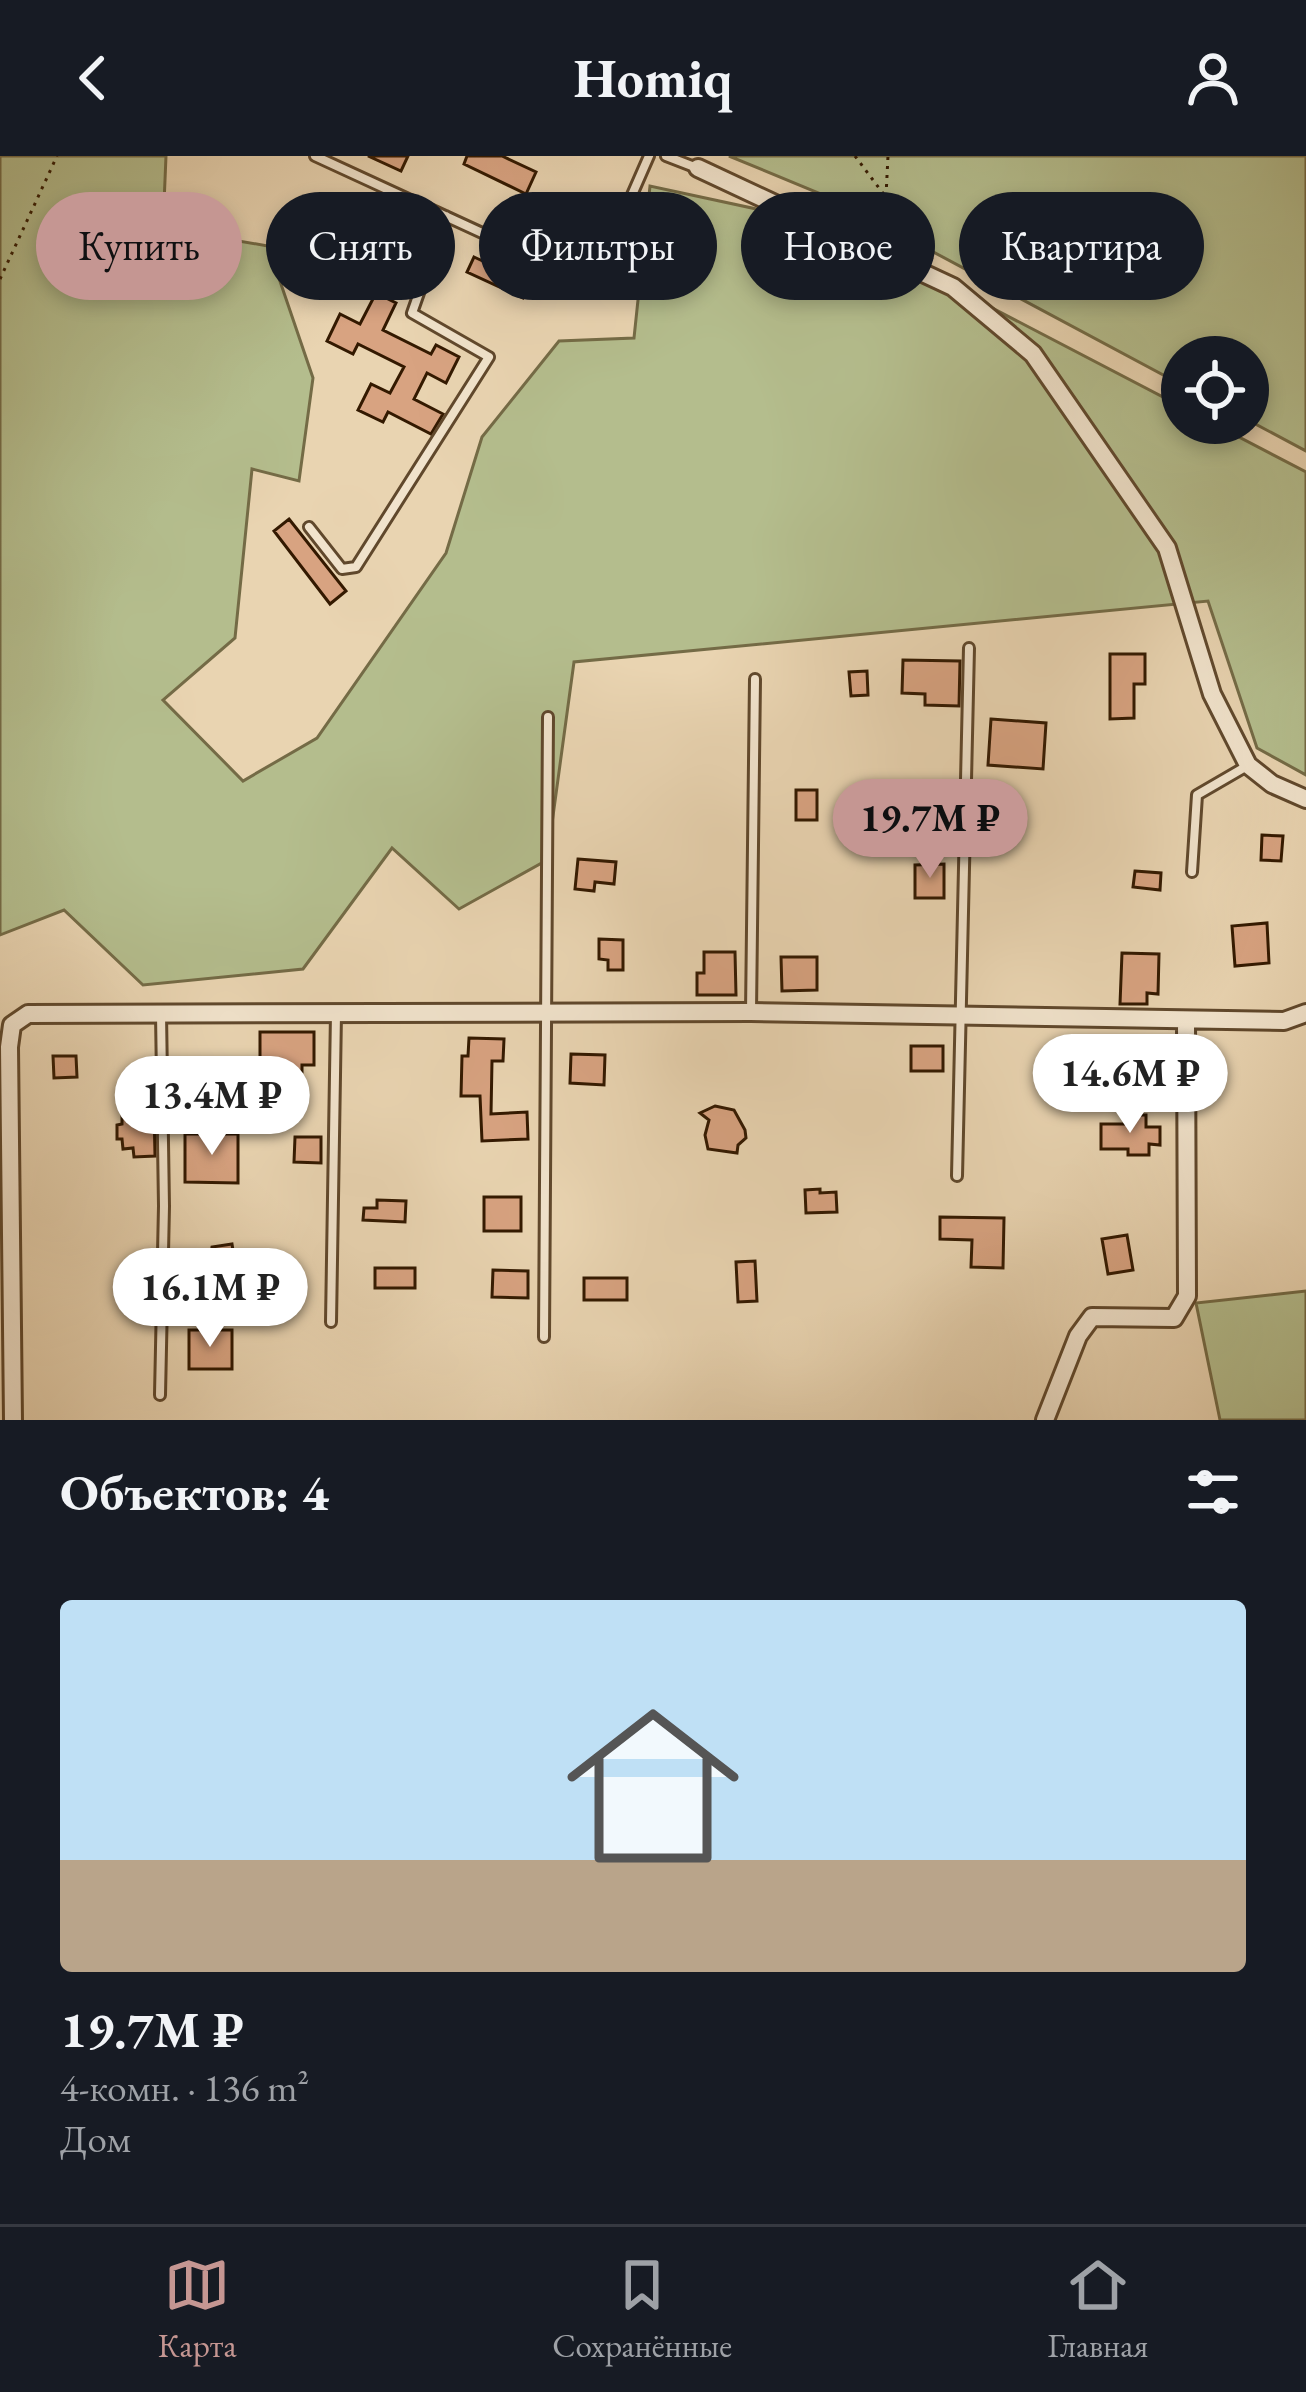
<!DOCTYPE html>
<html lang="ru">
<meta charset="utf-8">
<style>
:root{--surface:#171b24;--page:#242831;--text:#f1f3f6;--muted:#9ea1a6;--line:#363941;--accent:#c59692}
body{margin:0;font-family:"EB Garamond",serif;background:var(--page);color:var(--text);height:100vh;display:flex;flex-direction:column;font-size:45px;white-space:nowrap}
*{box-sizing:border-box;margin:0}
p{font-size:39px;color:var(--muted)}
.icon{flex:none;width:66px;height:66px;fill:none;stroke:currentColor;stroke-width:2;stroke-linecap:round;stroke-linejoin:round}
.map{position:relative;height:1264px;overflow:hidden}
.details{display:flex;flex-direction:column;background:var(--surface);flex:1}
.details>*{flex:none}
.banner{position:absolute;left:36px;top:36px;width:1236px;height:108px;display:flex;gap:24px}
.tools{position:absolute;left:1161px;top:180px;display:grid;gap:24px}
.tools a{display:grid;place-items:center;width:108px;height:108px;border-radius:50%;background:var(--surface);box-shadow:0 6px 18px #0003;font-size:60px}
.price{position:absolute;translate:-50% -102px;padding:0 27px;border-radius:42px;background:#fff;color:#222;font-size:39px;line-height:78px;filter:drop-shadow(0 3px 6px #0008)}
.price::after{content:'';position:absolute;left:50%;top:72px;width:36px;height:27px;margin-left:-18px;background:inherit;clip-path:polygon(0 0,100% 0,50% 100%)}
.price.on{background:var(--accent);color:#111}
ul{padding:0;list-style:none}
li{display:grid;align-content:center;gap:24px;height:636px;padding:0 60px}
li span{display:grid;place-items:center;height:372px;border-radius:12px;color:#555}
li>.icon{margin-inline-start:auto}
span .icon{width:216px;height:216px;fill:#fffc;stroke-width:1}
li b{font-size:51px}
h2{display:flex;justify-content:space-between;align-items:center;height:144px;padding:0 60px;font-size:51px}
.chip{padding:0 42px;border-radius:54px;background:var(--surface);box-shadow:0 6px 18px #0003;font-size:42px;line-height:108px}
.chip.on{background:var(--accent);color:#111}
header{display:flex;justify-content:space-between;align-items:center;height:156px;padding:0 60px;background:var(--surface);font-size:54px;font-weight:700}
.menu{display:flex;justify-content:space-around;align-items:center;height:168px;border-top:3px solid var(--line);background:var(--surface);font-size:33px;color:var(--muted)}
.menu a{display:grid;justify-items:center;gap:6px}
.menu .on{color:var(--accent)}
.map>svg:first-child{display:block}
.green{fill:#b4bd8d;stroke:#746b46;stroke-width:3}
.building{fill:#d8a381;stroke:#331900;stroke-width:3}
.lines{fill:none;stroke-linecap:round;stroke-linejoin:round}
.service-casing{stroke:#60482c;stroke-width:14}
.minor-casing{stroke:#60482c;stroke-width:22}
.path{stroke:#331900;stroke-width:3;stroke-dasharray:3 6;stroke-linecap:butt}
.service{stroke:#f1e3cc;stroke-width:8}
.minor{stroke:#f1e3cc;stroke-width:16}
</style>
<header><svg class="icon" aria-label="back" viewBox="0 0 24 24"><path d="M15 5l-7 7 7 7"/></svg>Homiq<svg class="icon" aria-label="person" viewBox="0 0 24 24"><circle cx="12" cy="8" r="4"/><path d="M4 21q1-7 8-7t8 7"/></svg></header>
<div class="map">
<svg width="1306" height="1264" viewBox="0 0 1306 1264">
<rect width="100%" height="100%" fill="#e9d4b1"/>
<filter id="stains"><feTurbulence type="fractalNoise" baseFrequency=".00167" numOctaves="4"/><feColorMatrix values="0 0 0 0 .2 0 0 0 0 .09 0 0 0 0 .02 0 0 0 .5 -.17"/></filter>
<radialGradient id="worn" r=".72"><stop offset=".6" stop-color="#630" stop-opacity="0"/><stop offset="1" stop-color="#630" stop-opacity=".3"/></radialGradient>
<path class="green" d="M0,0H166L163,72L268,90L313,222L299,325L252,313L235,482L163,544L243,625L317,582L446,397L482,281L559,185L634,182L650,30L835,70L1182,251V267H1212L1306,316V619L1257,592L1208,445L574,506L547,704L459,753L392,692L303,813L143,829L64,754L0,779Z
M729,0H1306V295L1248,264V201H1182V229L838,45Z
M1306,1135V1264H1220L1196,1147Z"/>
<path class="building" d="M368,0H408L401,15Z
M467,0H502L536,16L526,38L464,8Z
M596,47L615,56L592,104L573,95Z
M474,101L530,127L523,142L467,116Z
M376,137L396,147L383,174L431,198L436,189L459,201L446,227L427,217L414,243L443,258L431,278L388,256L383,266L358,254L371,228L390,237L404,211L358,188L353,198L327,185L340,158L360,168Z
M289,363L346,435L330,448L274,375Z
M1110,498H1145V528H1134V562L1110,563Z
M903,504L960,505L959,550L925,549V538L902,537Z
M867,515L868,539L851,540L849,516Z
M991,563L1046,567L1043,613L988,609Z
M796,634H817V664H796Z
M907,637H942V668L907,669Z
M1262,679L1283,680L1281,705L1261,704Z
M578,703L616,706L614,728L595,726L594,735L575,733Z
M944,708V742H915V709Z
M1135,715L1161,717L1160,734L1133,731Z
M1267,767L1269,807L1235,810L1232,770Z
M599,783L623,784V814H608V804L599,803Z
M704,796H735L736,839H697V817H704Z
M1122,797L1159,798L1158,838L1147,837V848H1120Z
M781,801H817V834L782,835Z
M260,876H314V909H302V916H279V908H260Z
M469,882L504,883L503,905H492L491,958L527,956L528,983L482,985L480,940H461L462,900H468Z
M911,890H943V915H911Z
M571,898L605,899L604,929L570,927Z
M53,900H76L77,921L54,922Z
M216,912H233V930H217Z
M149,946L150,955L154,954L155,1000L134,1001L133,992L123,993L122,983H117V969L122,968V959L134,958V947Z
M715,950L734,954L745,974L746,982L738,989L737,997L708,993L705,979L709,964L700,957Z
M1127,959H1146V971H1160V989L1149,988V999H1128V993H1101V968H1127Z
M185,978H238V1027L185,1026Z
M295,981H321V1007L294,1006Z
M820,1033V1037L836,1036L837,1056L806,1057L805,1034Z
M484,1041H521V1075H484Z
M377,1044L406,1045L405,1066L363,1064L364,1052H377Z
M940,1061L1004,1062L1003,1112L971,1111L972,1084L940,1083Z
M1127,1079L1133,1114L1108,1118L1102,1083Z
M232,1088L236,1114L209,1118L212,1091Z
M755,1105L757,1145L738,1146L736,1106Z
M375,1112H415V1132H375Z
M493,1114L528,1115V1142L492,1141Z
M584,1122H627V1144H584Z
M189,1174H232V1213H189Z"/>
<g class="lines">
<defs>
<path id="service" d="M315,0L593,128L649,0
M666,0L697,12
M309,371L342,413L356,411L489,201L412,157L446,60
M1192,716L1197,639L1247,610
M751,856L755,523
M957,1020L969,492
M331,1166L336,857
M544,1181L548,561
M160,1239L164,1050L161,858"/>
<path id="minor" d="M698,12L953,131L1033,198L1167,392L1212,538L1248,609L1272,628L1306,643
M13,1264L9,891L12,869L28,858L751,856L1284,865L1306,857
M1045,1264L1078,1180L1092,1161L1174,1162L1187,1140L1186,864"/>
</defs>
<use href="#service" class="service-casing"/>
<use href="#minor" class="minor-casing"/>
<path class="path" d="M855,0L933,104
M886,40L888,0
M0,123L57,0"/>
<use href="#service" class="service"/>
<use href="#minor" class="minor"/>
</g>
<rect width="100%" height="100%" filter="url(#stains)"/>
<rect width="100%" height="100%" fill="url(#worn)"/>
</svg>
<div class="tools">
<a><svg class="icon" aria-label="locate" viewBox="0 0 24 24"><circle cx="12" cy="12" r="6"/><path d="M12 2v4M12 18v4M2 12h4M18 12h4"/></svg></a>
</div>
<b class="price on" style="left:930px;top:725px">19.7M ₽</b>
<b class="price" style="left:1130px;top:980px">14.6M ₽</b>
<b class="price" style="left:212px;top:1002px">13.4M ₽</b>
<b class="price" style="left:210px;top:1194px">16.1M ₽</b>
<div class="banner">
<a class="chip on">Купить</a>
<a class="chip">Снять</a>
<a class="chip">Фильтры</a>
<a class="chip">Новое</a>
<a class="chip">Квартира</a>
</div>
</div>
<section class="details">
<h2>Объектов: 4<svg class="icon" aria-label="filters" viewBox="0 0 24 24"><path d="M4 7h16M4 17h16"/><circle cx="9" cy="7" r="2"/><circle cx="15" cy="17" r="2"/></svg></h2>
<ul>
<li><span style="background:linear-gradient(#bfe0f5 70%,#b9a48a 0)"><svg class="icon" aria-label="home" viewBox="0 0 24 24"><path d="M3 11l9-7 9 7M6 9v11h12V9"/></svg></span><div><b>19.7M ₽</b><p>4-комн. · 136 m²</p><p>Дом</p></div></li>
</ul>
</section>
<nav class="menu">
<a class="on"><svg class="icon" aria-label="map" viewBox="0 0 24 24"><path d="M3 6l6-2 6 2 6-2v14l-6 2-6-2-6 2zM9 4v14M15 6v14"/></svg>Карта</a>
<a><svg class="icon" aria-label="saved" viewBox="0 0 24 24"><path d="M7 4h10v16l-5-4-5 4z"/></svg>Сохранённые</a>
<a><svg class="icon" aria-label="home" viewBox="0 0 24 24"><path d="M3 11l9-7 9 7M6 9v11h12V9"/></svg>Главная</a>
</nav>
